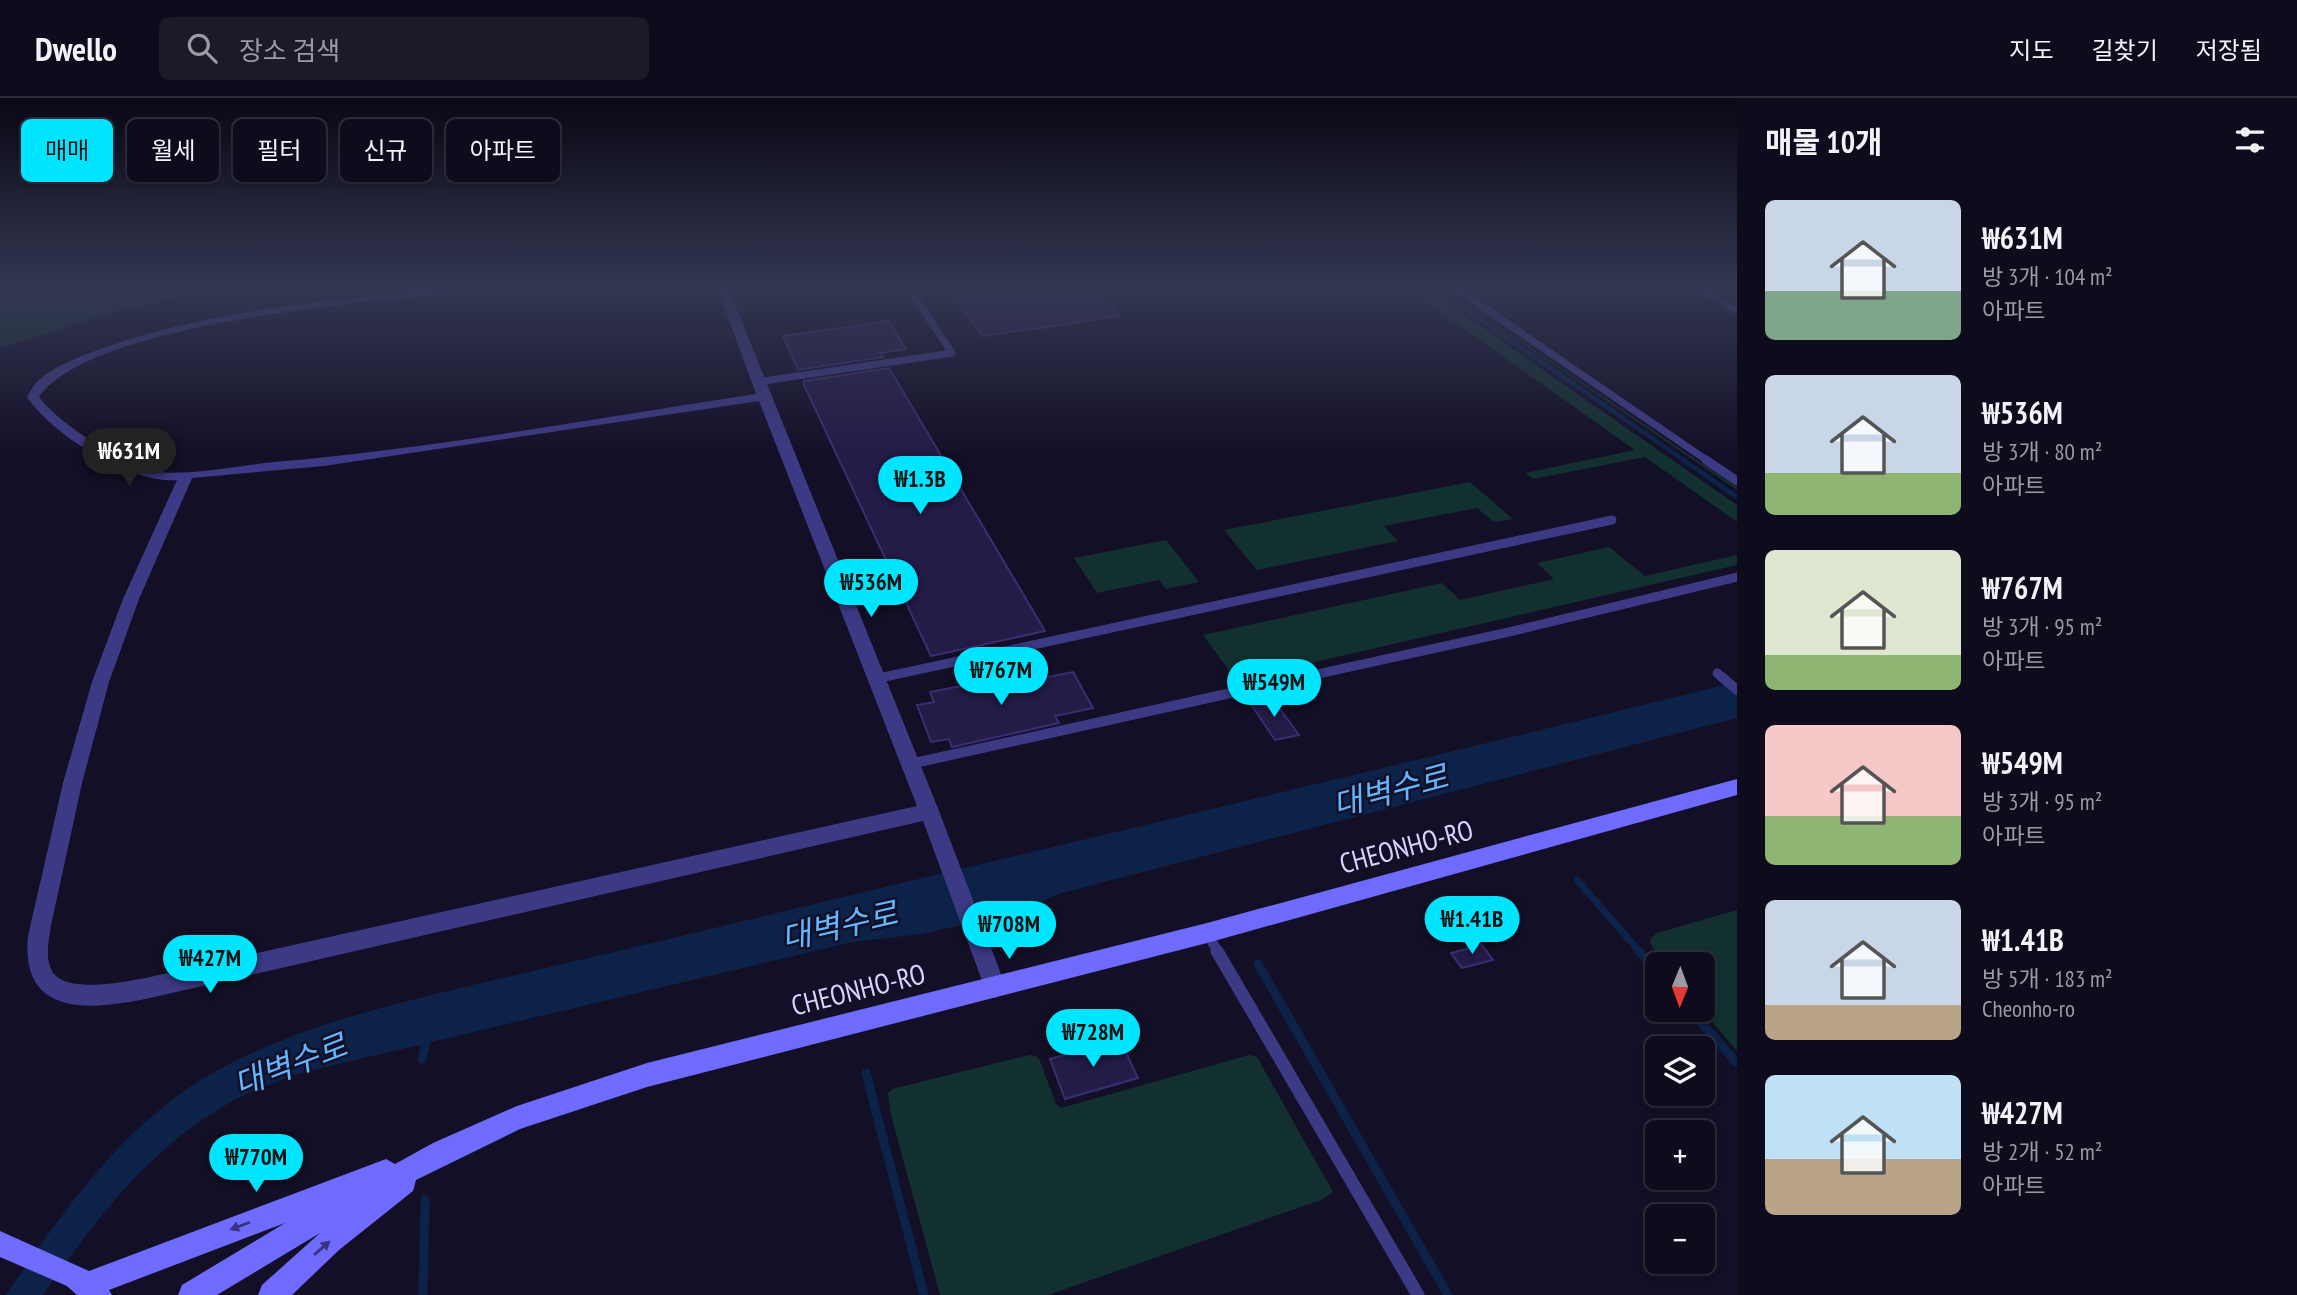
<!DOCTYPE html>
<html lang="ko">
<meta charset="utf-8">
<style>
:root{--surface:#0e0b1c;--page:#1c1929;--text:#f1f3f6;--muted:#9b9ba3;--line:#2e2b3b;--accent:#00e5ff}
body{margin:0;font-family:"PT Sans Narrow","Noto Sans KR",sans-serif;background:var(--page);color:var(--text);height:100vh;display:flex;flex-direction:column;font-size:26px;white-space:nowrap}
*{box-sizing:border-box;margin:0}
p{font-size:23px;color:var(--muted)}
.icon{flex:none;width:38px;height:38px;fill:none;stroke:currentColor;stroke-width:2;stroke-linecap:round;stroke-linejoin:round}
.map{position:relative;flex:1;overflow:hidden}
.details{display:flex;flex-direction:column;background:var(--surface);width:560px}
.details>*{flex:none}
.top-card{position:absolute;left:21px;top:21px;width:665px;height:63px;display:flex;gap:14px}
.needle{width:46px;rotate:181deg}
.controls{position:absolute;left:1645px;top:854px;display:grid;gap:14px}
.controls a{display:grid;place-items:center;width:70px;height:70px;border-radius:10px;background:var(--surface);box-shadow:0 4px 10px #0003,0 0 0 2px var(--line);font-size:35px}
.price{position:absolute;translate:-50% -60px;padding:0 16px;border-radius:24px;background:var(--accent);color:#111;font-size:23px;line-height:46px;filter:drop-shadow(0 2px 4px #0008)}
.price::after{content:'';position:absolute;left:50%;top:42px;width:21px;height:16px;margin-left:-10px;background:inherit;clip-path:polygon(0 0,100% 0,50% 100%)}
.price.selected{background:#222;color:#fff}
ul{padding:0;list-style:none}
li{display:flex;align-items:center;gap:21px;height:175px;padding:0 28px}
li span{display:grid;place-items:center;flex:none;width:196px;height:140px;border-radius:10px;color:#555}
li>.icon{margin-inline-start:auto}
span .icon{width:84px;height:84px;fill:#fffc;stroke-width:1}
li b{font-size:30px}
h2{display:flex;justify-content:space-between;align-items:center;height:84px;padding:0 28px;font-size:30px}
.tag{padding:0 24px;border-radius:10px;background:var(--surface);box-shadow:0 4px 10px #0003,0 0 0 2px var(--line);font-size:24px;line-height:63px}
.tag.selected{background:var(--accent);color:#111}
header{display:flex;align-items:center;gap:42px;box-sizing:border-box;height:98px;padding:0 35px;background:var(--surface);border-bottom:2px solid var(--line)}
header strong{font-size:33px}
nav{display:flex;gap:38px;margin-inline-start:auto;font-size:24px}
.search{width:490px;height:63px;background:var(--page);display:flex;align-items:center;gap:18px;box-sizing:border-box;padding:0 24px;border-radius:10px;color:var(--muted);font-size:26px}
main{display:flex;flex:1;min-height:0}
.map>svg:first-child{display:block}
.green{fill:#12302f}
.water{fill:#0c2248}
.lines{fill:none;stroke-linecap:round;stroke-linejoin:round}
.stream-far3{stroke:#0c2248;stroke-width:4.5}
.stream-far2{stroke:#0c2248;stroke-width:5}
.stream-far1{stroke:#0c2248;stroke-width:7}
.stream{stroke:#0c2248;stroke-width:9}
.building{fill:#241b47;stroke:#3b2d73;stroke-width:2}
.lane-far3{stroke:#3d3a85;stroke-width:7}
.lane-far2{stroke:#3d3a85;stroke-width:9}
.lane-far1{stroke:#3d3a85;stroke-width:10}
.lane{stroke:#3d3a85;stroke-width:13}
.street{fill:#3d3a85;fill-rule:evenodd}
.secondary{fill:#6f6bff;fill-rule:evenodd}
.oneway{fill:#38347d}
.labels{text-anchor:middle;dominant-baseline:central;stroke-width:5;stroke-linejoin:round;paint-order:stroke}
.near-street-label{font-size:28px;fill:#d9d4ff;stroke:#130f26}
.near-water-label{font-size:32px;font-style:italic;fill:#62b6ff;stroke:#130f26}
</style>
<header>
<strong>Dwello</strong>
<div class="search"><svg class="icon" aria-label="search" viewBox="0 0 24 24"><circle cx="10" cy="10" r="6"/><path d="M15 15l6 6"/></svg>장소 검색</div>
<nav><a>지도</a><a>길찾기</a><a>저장됨</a></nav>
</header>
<main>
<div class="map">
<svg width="1737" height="1197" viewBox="0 0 1737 1197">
<rect width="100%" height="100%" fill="#130f26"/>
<path class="green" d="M0,189H226L110,215L0,250Z
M1405,189H1424L1737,407V424L1645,359L1533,381L1525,375L1635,352Z
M1441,189L1737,389V392Z
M1470,384L1513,421L1494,424L1477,410L1384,428L1398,443L1257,472L1224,432Z
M1166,442L1199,484L1166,491L1159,482L1097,495L1074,460Z
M1609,449L1645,478L1737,457V467L1236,582L1203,537L1442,485L1460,502L1554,481L1537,465Z
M1737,812V953L1702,912L1703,866H1663L1650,845L1651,840L1657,835Z
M1029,957L1036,958L1040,963L1056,1006L1061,1010L1249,957L1257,959L1333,1094L1321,1102L1048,1197H940L891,1017L888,995L892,991Z"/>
<path class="water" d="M1737,584V620L1058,796L1021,814L922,836L852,844L293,977C270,987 245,995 224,1008C147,1053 93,1125 43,1197H6C64,1112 125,1023 218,972C298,928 390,907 477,886C563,866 649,846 735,825C1069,745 1403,666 1737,584Z"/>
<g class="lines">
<path class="stream-far3" d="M1446,198L1685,363"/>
<path class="stream-far2" d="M1683,362L1737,399"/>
<path class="stream-far1" d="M1577,782L1640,854"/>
<path class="stream" d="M1639,853L1657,874
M1258,866L1448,1197
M1690,912L1737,965
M422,961L427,939
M866,975L924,1197
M423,1197L425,1102"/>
</g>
<path class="building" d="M947,189H1092L1119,218L983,238Z
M889,223L906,251L880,255L883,259L798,272L783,238Z
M889,270L1045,533L931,558L804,287V283Z
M1073,574L1093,610L1055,618L1059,625L952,649L949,641L931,644L917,607L934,604L930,594L1029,575L1032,582Z
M1272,600L1299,637L1275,642L1250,605Z
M1482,847L1493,862L1462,870L1451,855Z
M1120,942L1138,980L1065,1001L1050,961Z"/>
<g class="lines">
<path class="lane-far3" d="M1454,189L1708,363
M1696,189L1737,212
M757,284L952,255L908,189"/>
<path class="lane-far2" d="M1706,362L1737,383
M1717,575L1724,581
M875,581L1612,422
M1295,581L1509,534L1737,479"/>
<path class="lane-far1" d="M1722,579L1737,592
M875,581L883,579
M910,666L1303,579
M1207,835L1218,854"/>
<path class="lane" d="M1217,853L1418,1197"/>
<path class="street" d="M451,189H485L480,192C386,203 93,222 39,299C56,323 124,368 153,373C181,379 243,367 274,364C436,350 596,320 756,296L717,189H728L939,713L1006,889L1003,896L995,900L987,896L923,723L150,900C92,912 20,921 28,838L63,685L92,584L123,501L177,382C130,386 53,337 27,299C30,294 34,286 39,282C57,266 84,257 106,249C217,210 335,202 451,189ZM759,303L917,708L150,879C129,883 62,898 51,871C45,858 49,841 51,827L82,685L109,584L139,501L192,380L324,368Z"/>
<path class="secondary" d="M1737,681V697L1207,845L647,989L520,1031L416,1082L413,1093L339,1152L292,1197H258L262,1187L320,1135L217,1197H178L182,1187L285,1125L109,1192L112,1197H77L67,1188L0,1159V1133L89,1173L386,1061L395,1066L433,1045L517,1008L647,965L1207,825Z"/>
</g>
<defs><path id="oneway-solid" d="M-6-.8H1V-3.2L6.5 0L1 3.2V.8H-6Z" transform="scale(1.75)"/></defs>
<g class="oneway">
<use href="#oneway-solid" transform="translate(240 1128) rotate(159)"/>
<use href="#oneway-solid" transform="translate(322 1150) rotate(-41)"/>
</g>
<linearGradient id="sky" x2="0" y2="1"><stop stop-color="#0a0815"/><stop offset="0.53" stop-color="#333752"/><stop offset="1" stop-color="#333752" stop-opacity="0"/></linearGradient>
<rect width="1737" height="357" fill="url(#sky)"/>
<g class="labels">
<g class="near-street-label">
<text transform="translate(1406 748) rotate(-15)">CHEONHO-RO</text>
<text transform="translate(858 891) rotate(-14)">CHEONHO-RO</text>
</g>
<g class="near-water-label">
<text transform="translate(1390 692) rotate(-15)">대벽수로</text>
<text transform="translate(839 827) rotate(-13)">대벽수로</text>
<text transform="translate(290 966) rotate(-21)">대벽수로</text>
</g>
</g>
</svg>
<div class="controls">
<a><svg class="needle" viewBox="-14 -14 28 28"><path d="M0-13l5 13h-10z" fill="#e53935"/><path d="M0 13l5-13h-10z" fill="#9b9ba3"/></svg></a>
<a><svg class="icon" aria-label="layers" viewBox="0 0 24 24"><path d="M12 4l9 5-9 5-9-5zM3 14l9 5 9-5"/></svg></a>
<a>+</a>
<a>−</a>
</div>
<b class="price selected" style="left:129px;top:390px">₩631M</b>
<b class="price" style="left:920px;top:418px">₩1.3B</b>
<b class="price" style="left:871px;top:521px">₩536M</b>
<b class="price" style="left:1001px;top:609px">₩767M</b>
<b class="price" style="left:1274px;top:621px">₩549M</b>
<b class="price" style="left:1472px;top:858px">₩1.41B</b>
<b class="price" style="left:1009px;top:863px">₩708M</b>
<b class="price" style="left:210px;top:897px">₩427M</b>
<b class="price" style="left:1093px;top:971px">₩728M</b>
<b class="price" style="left:256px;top:1096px">₩770M</b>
<div class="top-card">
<a class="tag selected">매매</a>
<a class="tag">월세</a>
<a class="tag">필터</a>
<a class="tag">신규</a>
<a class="tag">아파트</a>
</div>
</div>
<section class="details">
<h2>매물 10개<svg class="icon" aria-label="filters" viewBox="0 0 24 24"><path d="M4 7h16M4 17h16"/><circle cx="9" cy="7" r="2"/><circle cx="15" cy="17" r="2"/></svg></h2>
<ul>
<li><span style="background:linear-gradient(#c9d6e8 65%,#7fa58c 0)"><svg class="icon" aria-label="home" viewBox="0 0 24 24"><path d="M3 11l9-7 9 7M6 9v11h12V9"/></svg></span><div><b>₩631M</b><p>방 3개 · 104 m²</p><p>아파트</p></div></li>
<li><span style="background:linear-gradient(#c9d6e8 70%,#8fb573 0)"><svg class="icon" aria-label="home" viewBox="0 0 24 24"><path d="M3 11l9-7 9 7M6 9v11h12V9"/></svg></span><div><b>₩536M</b><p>방 3개 · 80 m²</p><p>아파트</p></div></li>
<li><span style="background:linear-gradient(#dfe7d0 75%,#8fb573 0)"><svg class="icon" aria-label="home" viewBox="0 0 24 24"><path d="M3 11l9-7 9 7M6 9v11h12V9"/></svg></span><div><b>₩767M</b><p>방 3개 · 95 m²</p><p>아파트</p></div></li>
<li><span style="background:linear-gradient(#f6c9c9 65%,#8fb573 0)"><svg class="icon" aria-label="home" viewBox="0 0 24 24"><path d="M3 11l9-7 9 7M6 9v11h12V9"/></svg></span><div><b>₩549M</b><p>방 3개 · 95 m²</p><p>아파트</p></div></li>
<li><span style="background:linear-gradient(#c9d6e8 75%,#b9a48a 0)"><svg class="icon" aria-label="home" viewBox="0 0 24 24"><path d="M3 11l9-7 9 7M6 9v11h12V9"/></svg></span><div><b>₩1.41B</b><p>방 5개 · 183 m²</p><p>Cheonho-ro</p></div></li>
<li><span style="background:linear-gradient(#bfe0f5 60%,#b9a48a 0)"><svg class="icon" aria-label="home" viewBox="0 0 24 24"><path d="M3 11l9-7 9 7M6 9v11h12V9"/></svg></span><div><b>₩427M</b><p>방 2개 · 52 m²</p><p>아파트</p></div></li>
</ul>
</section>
</main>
